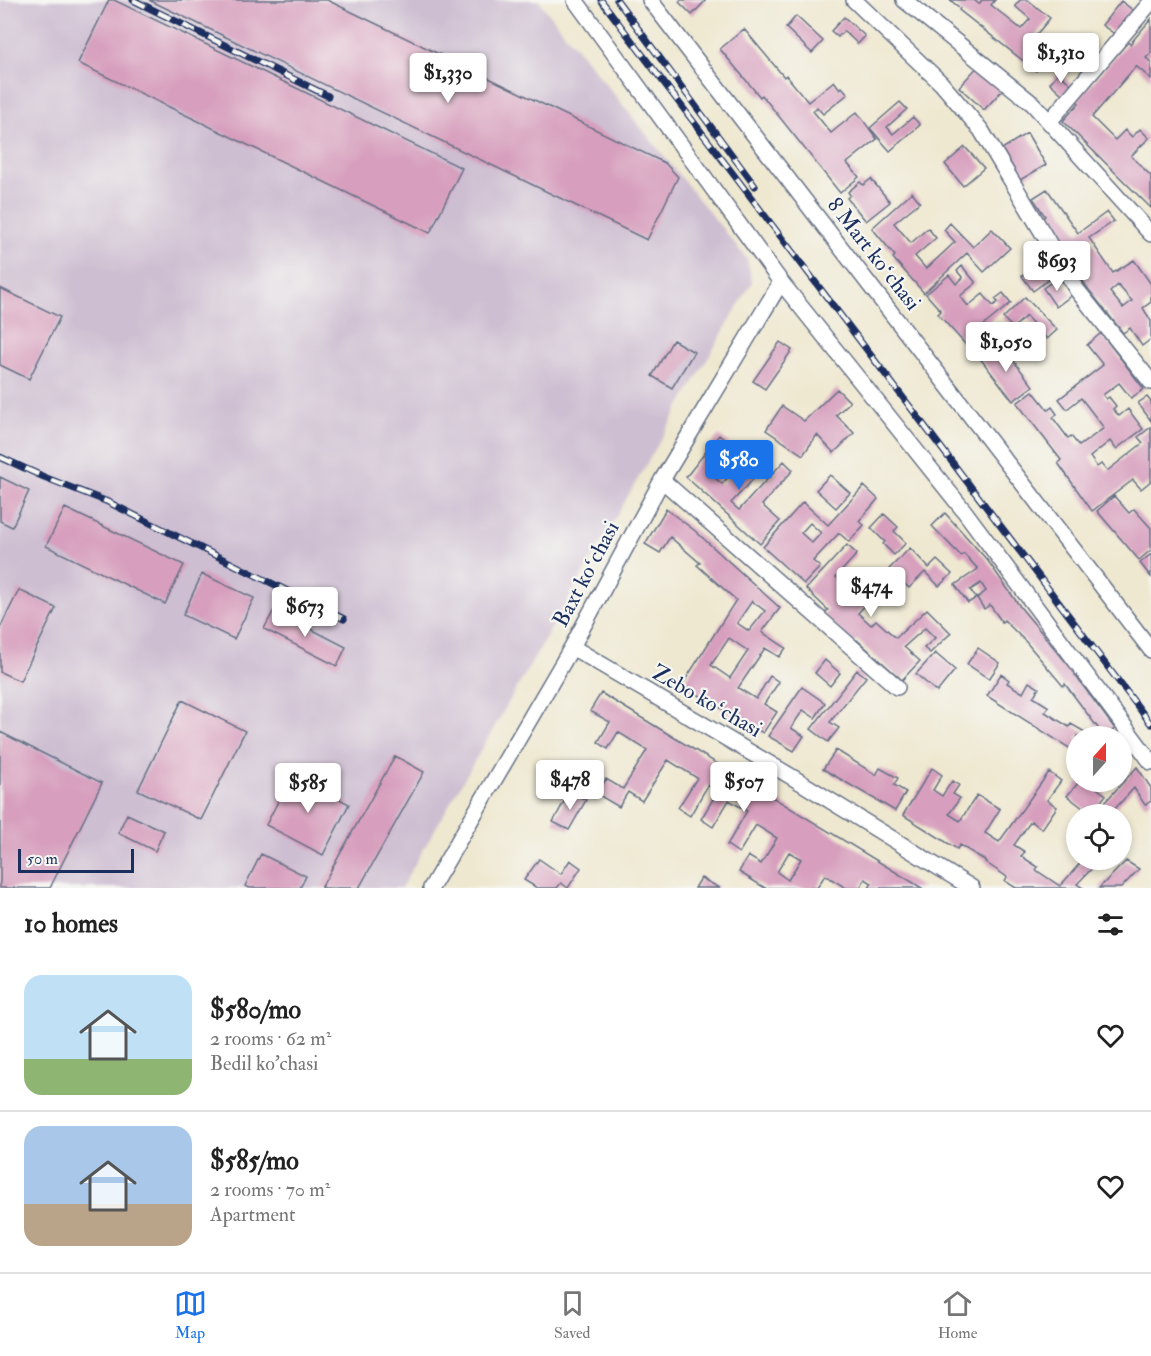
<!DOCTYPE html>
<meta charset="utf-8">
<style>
:root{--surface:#fff;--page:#f6f6f6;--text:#222;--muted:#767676;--line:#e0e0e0;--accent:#1a73e8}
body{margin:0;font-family:"IM FELL Double Pica",serif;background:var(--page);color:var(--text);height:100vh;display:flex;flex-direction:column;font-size:22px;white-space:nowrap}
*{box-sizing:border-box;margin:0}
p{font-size:20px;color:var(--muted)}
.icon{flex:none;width:33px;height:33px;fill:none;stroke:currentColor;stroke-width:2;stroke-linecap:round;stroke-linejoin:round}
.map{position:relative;height:888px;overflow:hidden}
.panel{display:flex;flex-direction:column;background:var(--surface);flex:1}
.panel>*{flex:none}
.needle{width:39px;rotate:21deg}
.fabs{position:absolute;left:1066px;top:726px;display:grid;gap:12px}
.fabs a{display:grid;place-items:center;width:66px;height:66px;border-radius:50%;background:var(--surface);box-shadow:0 3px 9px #0003;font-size:30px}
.scale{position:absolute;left:18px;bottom:15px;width:116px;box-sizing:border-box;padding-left:6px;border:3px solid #1b2f5e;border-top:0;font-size:16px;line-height:21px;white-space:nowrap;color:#1b2f5e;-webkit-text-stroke:4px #f6f6f2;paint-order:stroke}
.price{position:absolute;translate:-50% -51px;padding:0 14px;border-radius:6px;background:#fff;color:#222;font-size:20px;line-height:39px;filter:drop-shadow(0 2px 3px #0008)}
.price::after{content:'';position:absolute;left:50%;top:36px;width:18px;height:14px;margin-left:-9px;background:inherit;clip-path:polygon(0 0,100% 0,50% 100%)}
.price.on{background:var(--accent);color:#fff}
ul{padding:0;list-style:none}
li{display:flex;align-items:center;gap:18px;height:150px;padding:0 24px}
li+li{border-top:2px solid var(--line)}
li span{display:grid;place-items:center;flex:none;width:168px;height:120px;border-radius:18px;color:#555}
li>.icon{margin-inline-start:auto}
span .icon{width:72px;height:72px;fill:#fffc;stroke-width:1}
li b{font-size:26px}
h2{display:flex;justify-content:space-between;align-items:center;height:72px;padding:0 24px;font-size:26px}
.tab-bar{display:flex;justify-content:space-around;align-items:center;height:84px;border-top:2px solid var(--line);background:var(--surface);font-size:16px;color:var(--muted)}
.tab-bar a{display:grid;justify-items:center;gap:3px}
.tab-bar .on{color:var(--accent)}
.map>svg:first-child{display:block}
.industrial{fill:#cebed1}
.building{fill:#d79fbd;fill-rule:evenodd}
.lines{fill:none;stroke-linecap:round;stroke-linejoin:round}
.minor-casing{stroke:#657086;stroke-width:18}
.minor{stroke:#fff;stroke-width:15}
.rail-casing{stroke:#1b2f5e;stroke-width:7}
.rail{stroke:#f6f6f2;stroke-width:4.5;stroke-dasharray:14;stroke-linecap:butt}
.labels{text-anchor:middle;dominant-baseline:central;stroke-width:4.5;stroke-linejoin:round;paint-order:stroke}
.street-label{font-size:22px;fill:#1b2f5e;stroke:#f6f6f2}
</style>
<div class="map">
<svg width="1151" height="888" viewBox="0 0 1151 888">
<rect width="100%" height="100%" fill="#f6f6f2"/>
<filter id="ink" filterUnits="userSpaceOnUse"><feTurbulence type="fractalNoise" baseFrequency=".0167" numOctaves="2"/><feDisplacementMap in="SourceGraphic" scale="12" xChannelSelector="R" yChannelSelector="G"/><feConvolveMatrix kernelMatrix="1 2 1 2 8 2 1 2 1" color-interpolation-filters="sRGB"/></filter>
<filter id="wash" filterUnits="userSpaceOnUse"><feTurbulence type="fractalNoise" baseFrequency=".008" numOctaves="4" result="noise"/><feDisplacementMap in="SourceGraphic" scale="24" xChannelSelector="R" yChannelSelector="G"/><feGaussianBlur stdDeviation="1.35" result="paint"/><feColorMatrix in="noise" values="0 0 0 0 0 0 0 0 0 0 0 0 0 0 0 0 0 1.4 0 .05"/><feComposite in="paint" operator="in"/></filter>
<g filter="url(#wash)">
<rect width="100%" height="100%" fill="#efe8d0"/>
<path class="industrial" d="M0,0H538L747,259L752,282L401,888H0Z"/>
<g id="blocks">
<path class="building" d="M109,0H114L462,168L430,233L78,63Z
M149,0H327L665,163L678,177L647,240Z
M681,0H706L692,15L679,2Z
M950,0H974L979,4L982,0H995L991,5L1021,29L1030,19L1015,6L1020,0H1028L1050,18L1032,40L1049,54L1036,71L959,10L960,8Z
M1121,1L1134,11L1116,35L1102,25Z
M796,16L823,41L812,53L786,28Z
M844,17L865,36L858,44L844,31L838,37L831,31Z
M1151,19V53L1146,58L1151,62V79L1136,66L1092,117L1115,140L1125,130L1132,137L1140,129L1149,138L1131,156L1151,176V208L1063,121L1079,103L1077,101L1112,60L1128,42L1130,44Z
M744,29L784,77L786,75L808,102L834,81L840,89L842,87L848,94L823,114L817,107L813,111L831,133L857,112L877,139L847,163L859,177L840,193L762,95L760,97L720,49Z
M981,63L1006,86L984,110L959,87Z
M1058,73L1072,85L1063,95L1050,83Z
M900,102L907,109L887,127L893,134L913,117L920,125L890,151L870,128Z
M1027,133L1046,165L1020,180L1002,149Z
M965,147L984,168L963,186L945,164Z
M871,179L890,202L866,221L847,198L850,195L848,192L860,182L863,185Z
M1047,189L1078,233L1107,212L1114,221L1089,238L1113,273L1134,260L1151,284V302L1143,308L1151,321V339L1142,346L1130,328L1123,333L1089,290L1040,220L1045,216L1033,198ZM1118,285L1132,301L1123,308L1110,292Z
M912,192L920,202L894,223L911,243L928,228L936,238L915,256L926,269L955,242L944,230L950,223L973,247L992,229L1010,248L984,272L967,253L924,293L893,258L895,256L872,228Z
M1049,257L1059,272L1033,291L1022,276Z
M962,266L976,283L960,296L968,306L983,294L993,306L998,302L995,299L1003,293L1011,303L984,325L991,334L986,338L989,342L974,354L938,314L941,311L926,294L949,275L956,284L963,278L957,271Z
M1059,277L1072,295L1056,307L1043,288Z
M0,288L60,317L29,379L0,365Z
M1025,297L1057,330L1047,339L1026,316L1013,328L1003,318Z
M1101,333L1144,389L1131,398L1119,383L1103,395L1106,399L1109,397L1116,406L1113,409L1119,416L1128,409L1143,429L1116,449L1110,441L1090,457L1097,467L1101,464L1107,471L1143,443L1138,437L1151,427V481L1141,489L1133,480L1092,511L1058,463L1061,460L1017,403L1033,391L1048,410L1052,407L1057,414L1053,418L1068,438L1071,436L1079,446L1104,428L1081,398L1067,409L1059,399L1103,365L1087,345Z
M673,340L694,352L672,388L652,376Z
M780,342L792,350L765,389L753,381Z
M995,345L1009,363L1013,360L1033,386L1013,401L979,357Z
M837,389L850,402L836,415L854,433L834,453L817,435L803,455L766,430L782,406L804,421Z
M1147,397L1151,402V421L1138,403Z
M719,435L729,443L707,471L722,484L744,460L759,473L731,503L739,510L784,461L793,470L762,505L780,521L760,544L686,477Z
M830,475L850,493L836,508L816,490Z
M0,477L29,491L12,527L0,521Z
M864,486L878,499L859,521L864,525L849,542L839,533L813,561L820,567L804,584L763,547L803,502L828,525ZM810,523L821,533L812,543L801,533Z
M1114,496L1129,513L1134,509L1151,528V550L1139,560L1097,511Z
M65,508L184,565L165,604L46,546Z
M666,509L694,530L780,608L762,632L786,648L779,657L765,648L738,688L756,699L770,676L779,682L764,704L777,712L763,733L682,685L736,600L697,565L700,563L670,537L660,553L645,544ZM752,601L765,611L749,631L737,623ZM729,638L748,651L730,678L711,665Z
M945,513L988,561L1021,608L1076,674L1075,675L1115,729L1104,736L1065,684L1063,686L1026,642L1004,620L1002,622L990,605L984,609L977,598L986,591L981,583L970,590L976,598L968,603L955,585L978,569L964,554L961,556L932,526Z
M884,514L898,527L894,531L906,543L894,555L883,544L885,542L871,528Z
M847,545L857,554L836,577L856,595L877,573L887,582L858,613L871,625L876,620L896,638L927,609L951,633L930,653L924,648L935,638L925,628L904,647L920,661L902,680L857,640L854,643L823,615L828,610L806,589Z
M910,548L929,568L937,560L952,574L939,586L925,572L909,588L889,569Z
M1151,554V577L1140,563Z
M202,574L254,598L234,639L183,615Z
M19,590L56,608L20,681L0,672V628Z
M274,610L346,647L337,666L264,629Z
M978,648L1000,663L989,679L967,664Z
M935,653L955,670L937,692L916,674Z
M825,660L840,673L830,686L815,673Z
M857,670L866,677L830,722L839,728L828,742L811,729Z
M1001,674L1009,680L1007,683L1023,693L1029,682L1039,688L1033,697L1049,707L1045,712L1069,727L1071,724L1092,736H1077V753L987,696Z
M802,687L825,703L815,718L803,710L791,728L804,736L794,751L768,736Z
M601,693L660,729L922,888H869L872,883L865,879L860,888H846L825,875L817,888H765L739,872L748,856L761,864L777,838L756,825L739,853L727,845L747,811L729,800L713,827L701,819L718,791L708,785L690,816L678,808L697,778L668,760L642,801L628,792L619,807L597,794L606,779L623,789L647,750L618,732L608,749L598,742L610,722L590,711ZM789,852L801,859L788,880L777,872Z
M182,700L245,731L201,820L138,790Z
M0,732L102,783L50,888H0Z
M836,750L876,775L880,768L898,778L894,785L906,792L895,811L823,769Z
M395,756L424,772L359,888H321Z
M1137,767L1151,788V801L1145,805L1134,788L1110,814H1094Z
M932,768L942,775L933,790L942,796L952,781L959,785L953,794L960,798L949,814L960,821L977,795L1000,809L985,833L999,842L1049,772L1061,781L1047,800L1057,807L1042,829L1031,821L1014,845L1025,852L1021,856L1038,867L1036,870L1060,886L1083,860H1096L1099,861L1077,884L1083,888H1016L1005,881L1007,877L985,862L986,861L960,845L957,849L903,815Z
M292,774L349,804L323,855L266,825Z
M1079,782H1088L1106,795L1091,814L1067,796Z
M570,791L586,800L569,830L553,822Z
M127,814L164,831L155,851L118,833Z
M261,854L306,876L300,888H250L245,886Z
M539,859L561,874L570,860L581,868L568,888L561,883L557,888H537L524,880Z
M1126,861L1139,869L1121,888H1099Z
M701,878L720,888H695Z"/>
</g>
</g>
<g filter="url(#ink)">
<use href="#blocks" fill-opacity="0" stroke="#657086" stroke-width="1.5"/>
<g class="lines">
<defs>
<path id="minor" d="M575,0L781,282L965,512L1151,762
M650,0L1151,650
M854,0L941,83L981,130L1077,290L1151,382
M904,0L1033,104L1151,234
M1049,122L1151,2
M662,480L897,687
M572,647L792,777L972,888
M431,888L572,647L662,480L781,282"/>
</defs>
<use href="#minor" class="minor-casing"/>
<use href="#minor" class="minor"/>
<defs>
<path id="rail" d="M133,0L328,96
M601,0L1151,724
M617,0L755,186
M0,457L44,477L108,502L344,619"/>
</defs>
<use href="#rail" class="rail-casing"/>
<use href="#rail" class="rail"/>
</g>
</g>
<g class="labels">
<g class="street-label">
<text transform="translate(874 254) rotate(52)">8 Mart koʻchasi</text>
<text transform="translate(586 574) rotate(-62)">Baxt koʻchasi</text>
<text transform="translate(707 701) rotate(30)">Zebo koʻchasi</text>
</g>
</g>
</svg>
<div class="fabs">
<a><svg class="needle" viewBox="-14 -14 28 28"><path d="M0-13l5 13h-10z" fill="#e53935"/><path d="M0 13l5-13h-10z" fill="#767676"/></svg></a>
<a><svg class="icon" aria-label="locate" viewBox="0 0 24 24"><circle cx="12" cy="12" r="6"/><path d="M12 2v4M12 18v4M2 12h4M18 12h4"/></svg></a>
</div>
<div class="scale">50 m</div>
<b class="price" style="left:1061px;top:84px">$1,310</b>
<b class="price" style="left:448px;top:104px">$1,330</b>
<b class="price" style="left:1057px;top:292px">$693</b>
<b class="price" style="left:1006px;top:373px">$1,050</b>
<b class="price on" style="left:739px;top:491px">$580</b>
<b class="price" style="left:871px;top:618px">$474</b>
<b class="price" style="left:305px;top:638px">$673</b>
<b class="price" style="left:570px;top:811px">$478</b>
<b class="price" style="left:744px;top:813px">$507</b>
<b class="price" style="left:308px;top:814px">$585</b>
</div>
<section class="panel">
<h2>10 homes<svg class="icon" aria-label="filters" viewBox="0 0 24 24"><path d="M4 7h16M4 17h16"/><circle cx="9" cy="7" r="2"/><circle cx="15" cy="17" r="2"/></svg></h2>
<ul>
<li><span style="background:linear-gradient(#bfe0f5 70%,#8fb573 0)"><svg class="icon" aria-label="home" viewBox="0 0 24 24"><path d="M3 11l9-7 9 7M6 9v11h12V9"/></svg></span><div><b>$580/mo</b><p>2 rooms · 62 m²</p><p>Bedil ko'chasi</p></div><svg class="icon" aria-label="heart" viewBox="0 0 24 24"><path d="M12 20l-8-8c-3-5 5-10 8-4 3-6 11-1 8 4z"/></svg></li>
<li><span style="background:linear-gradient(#a9c7e8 65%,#b9a48a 0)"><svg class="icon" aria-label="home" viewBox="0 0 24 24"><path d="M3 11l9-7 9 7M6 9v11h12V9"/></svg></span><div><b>$585/mo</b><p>2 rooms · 70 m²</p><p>Apartment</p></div><svg class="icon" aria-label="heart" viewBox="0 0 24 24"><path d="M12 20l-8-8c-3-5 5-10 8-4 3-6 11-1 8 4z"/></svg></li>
</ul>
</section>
<nav class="tab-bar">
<a class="on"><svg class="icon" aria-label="map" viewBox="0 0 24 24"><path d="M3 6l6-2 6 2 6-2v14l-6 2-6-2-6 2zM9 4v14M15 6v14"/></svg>Map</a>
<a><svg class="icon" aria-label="saved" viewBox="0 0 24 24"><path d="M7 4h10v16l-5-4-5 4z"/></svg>Saved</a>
<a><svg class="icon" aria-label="home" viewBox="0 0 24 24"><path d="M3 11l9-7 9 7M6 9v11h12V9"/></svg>Home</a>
</nav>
